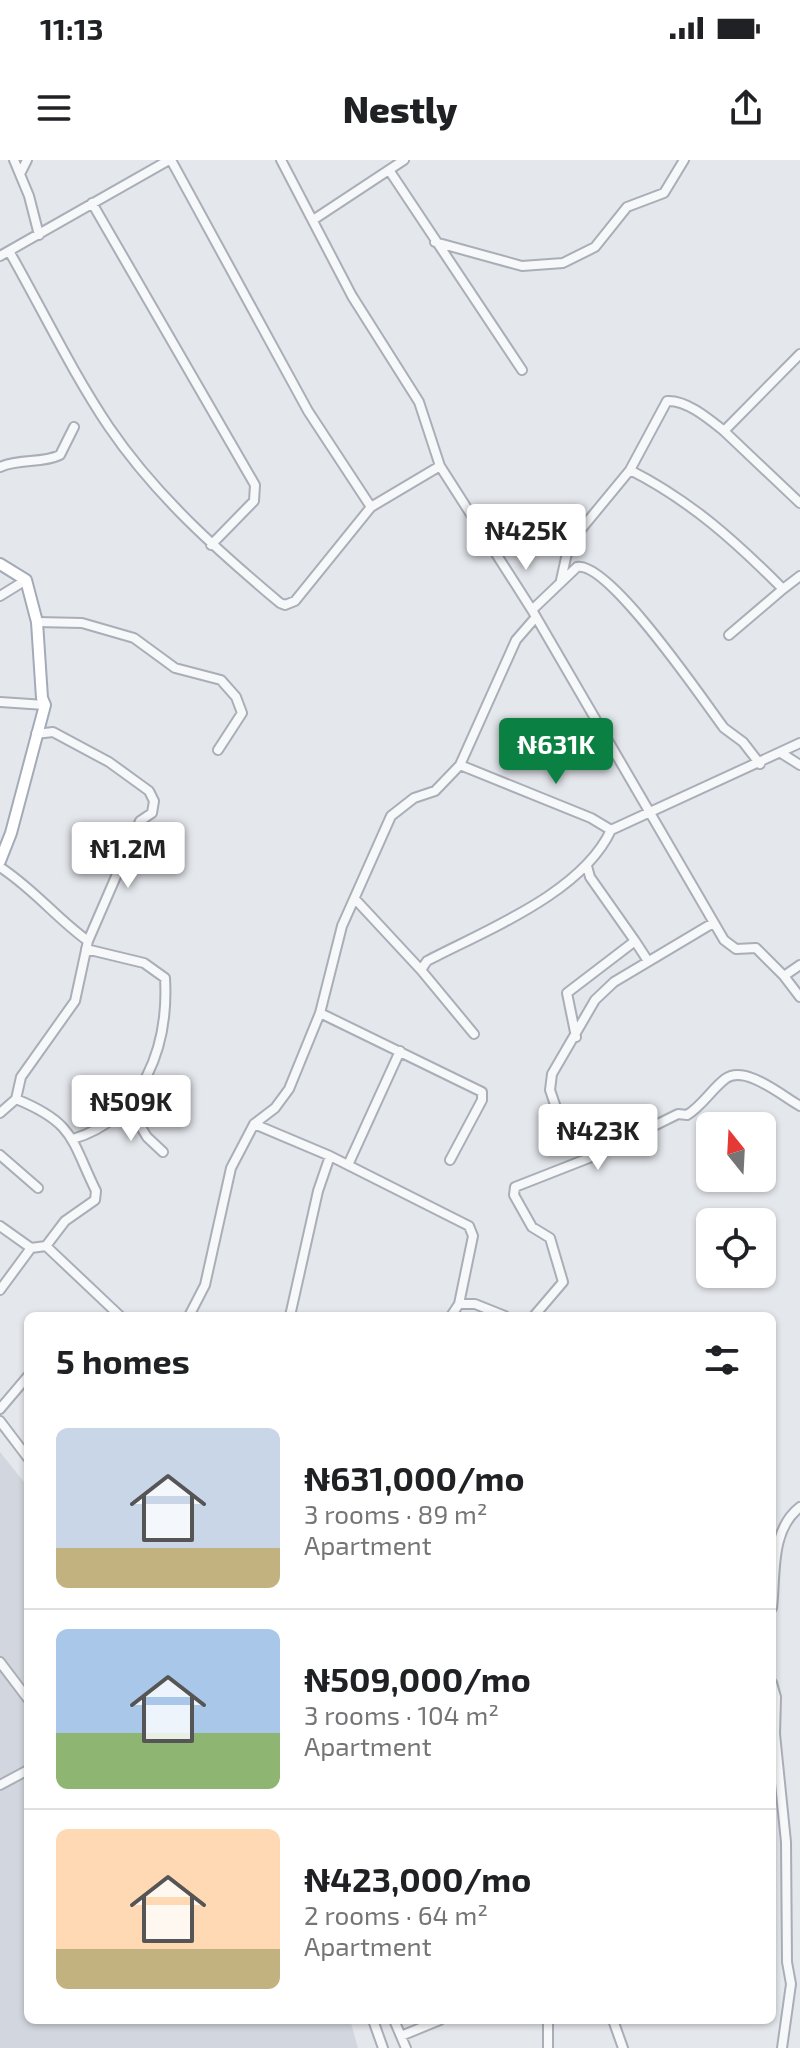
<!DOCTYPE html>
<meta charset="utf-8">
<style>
:root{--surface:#fff;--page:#f6f6f6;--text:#202124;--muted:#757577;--line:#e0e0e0;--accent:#0b8043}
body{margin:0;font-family:"Exo 2",sans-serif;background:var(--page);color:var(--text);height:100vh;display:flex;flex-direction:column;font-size:30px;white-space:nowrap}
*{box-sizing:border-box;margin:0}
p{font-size:26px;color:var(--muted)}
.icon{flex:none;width:44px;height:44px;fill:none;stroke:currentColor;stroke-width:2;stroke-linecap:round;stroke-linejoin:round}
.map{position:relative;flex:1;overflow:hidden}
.side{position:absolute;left:24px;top:1152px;width:752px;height:712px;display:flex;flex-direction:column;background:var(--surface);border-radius:12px;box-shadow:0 2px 6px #0004}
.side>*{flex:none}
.needle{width:52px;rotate:342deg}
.buttons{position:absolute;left:696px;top:952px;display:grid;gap:16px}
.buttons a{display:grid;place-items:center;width:80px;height:80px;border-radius:12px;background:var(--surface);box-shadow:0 2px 6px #0004;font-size:40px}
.price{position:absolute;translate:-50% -68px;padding:0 18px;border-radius:8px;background:#fff;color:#222;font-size:26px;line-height:52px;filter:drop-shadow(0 2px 4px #0008)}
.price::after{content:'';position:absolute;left:50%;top:48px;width:24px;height:18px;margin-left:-12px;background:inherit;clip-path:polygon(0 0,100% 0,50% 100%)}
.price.current{background:var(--accent);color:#fff}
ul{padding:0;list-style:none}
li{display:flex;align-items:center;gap:24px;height:200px;padding:0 32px}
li+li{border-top:2px solid var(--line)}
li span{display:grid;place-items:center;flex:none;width:224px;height:160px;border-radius:12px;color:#555}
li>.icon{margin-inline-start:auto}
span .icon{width:96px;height:96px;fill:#fffc;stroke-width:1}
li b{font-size:34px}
h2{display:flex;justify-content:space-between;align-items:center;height:96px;padding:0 32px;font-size:34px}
.status{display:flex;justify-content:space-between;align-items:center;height:56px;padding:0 40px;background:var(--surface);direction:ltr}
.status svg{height:22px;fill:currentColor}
header{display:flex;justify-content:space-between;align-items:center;height:104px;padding:0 32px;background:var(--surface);font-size:36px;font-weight:800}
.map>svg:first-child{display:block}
.built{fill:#d2d6de}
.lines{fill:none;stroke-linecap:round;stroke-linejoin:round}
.minor-casing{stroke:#a9aeb7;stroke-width:12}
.major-casing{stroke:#a3abb8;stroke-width:14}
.minor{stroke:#f7f8fa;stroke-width:8}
.major{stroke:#fff;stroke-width:10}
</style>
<div class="status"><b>11:13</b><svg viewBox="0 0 49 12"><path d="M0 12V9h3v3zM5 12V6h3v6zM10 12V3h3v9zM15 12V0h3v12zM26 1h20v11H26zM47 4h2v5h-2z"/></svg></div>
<header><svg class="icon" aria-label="menu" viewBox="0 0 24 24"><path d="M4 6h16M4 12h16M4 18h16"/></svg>Nestly<svg class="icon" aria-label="share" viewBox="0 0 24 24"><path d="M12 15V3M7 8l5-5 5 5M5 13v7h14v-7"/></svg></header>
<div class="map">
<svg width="800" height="1888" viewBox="0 0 800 1888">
<rect width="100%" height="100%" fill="#e4e7ec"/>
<path class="built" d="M0,1292L28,1327V1860H350L358,1888H0Z"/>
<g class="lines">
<defs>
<path id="minor" d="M14,0L29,36L39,75
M171,0L308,251L371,347L440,306
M281,0L352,136L419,242L440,306L532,450L724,780L736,789L756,788L784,816L800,805
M389,10L522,210
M21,12L27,0
M92,43L255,325L254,341L211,385
M313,60L404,0
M435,82L522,106L563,103L595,87L627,47L664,33L684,0
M9,91C42,149 72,212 109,267C156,336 217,390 280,443L285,445L295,441L371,347
M0,96L169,0
M724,271L800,343
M0,307C20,298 41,304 60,295L74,267
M630,310C691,341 735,381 783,429L800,416
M561,420L569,384L630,310L667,241C687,240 709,259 724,271L800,194
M0,436L26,420
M532,450L577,407C609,401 703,540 724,568L743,582L760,604
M37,462L82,463L134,478L175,508L221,520L236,537L242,553L218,590
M729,475L783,429
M0,542L45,545
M781,593L800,605
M460,605L591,658L611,670L800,583
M0,707C35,730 56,758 88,781
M355,739L421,810
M635,781L648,801
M784,816L800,837
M320,853L482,932V940L450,1000
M474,874L421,810L427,801C486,770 582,733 611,670
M576,877L567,833L635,781L590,717L587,706
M16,939C75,963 71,980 96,1031L95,1040L65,1061L46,1086
M129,947L147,977L163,992
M0,953L16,939L21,917L75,841L88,781L140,661L152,653L154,641L149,631L109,602L53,572L36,574
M254,964L330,996L469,1066L473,1076L459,1144L451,1156
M73,979C143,958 169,886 165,818L144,803L86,789
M0,995L38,1028
M589,998L562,965L550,930L552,914L595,840L614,822L713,763
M348,1005L400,891
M0,1066L31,1088
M0,1130L31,1088L46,1086L120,1156
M459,1144H475L505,1156
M189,1156L205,1125L231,1008L254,964L275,948L289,929L320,853L342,766L391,656L414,638L435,631L460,605L516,480L536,457
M290,1156L318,1031L330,996
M534,1156L563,1122L550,1078L532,1067L514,1035L515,1027L589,998L678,954L687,955C702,946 711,930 725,919C745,904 782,936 800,946
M0,1249L28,1216
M0,1261L28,1298
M772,1448C776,1415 770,1370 800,1347
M0,1502L28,1539
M772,1523L776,1537L775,1574L786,1682L787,1802L791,1824L782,1888
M0,1625L28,1610
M373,1860L383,1888
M394,1860L406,1888
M613,1860L623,1888
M401,1876L440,1860
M548,1888V1860"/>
<path id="major" d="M0,404L26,420L37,462L42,538L45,545L11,673L0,701"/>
</defs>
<use href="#minor" class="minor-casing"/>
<use href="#major" class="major-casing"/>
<use href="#minor" class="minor"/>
<use href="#major" class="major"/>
</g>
</svg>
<div class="buttons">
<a><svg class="needle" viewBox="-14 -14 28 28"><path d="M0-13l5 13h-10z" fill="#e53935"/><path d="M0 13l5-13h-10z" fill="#757577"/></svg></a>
<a><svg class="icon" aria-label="locate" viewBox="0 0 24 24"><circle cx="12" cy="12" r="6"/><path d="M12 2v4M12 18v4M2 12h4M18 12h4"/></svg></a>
</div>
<b class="price" style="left:526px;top:412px">₦425K</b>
<b class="price current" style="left:556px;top:626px">₦631K</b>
<b class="price" style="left:128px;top:730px">₦1.2M</b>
<b class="price" style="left:131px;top:983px">₦509K</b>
<b class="price" style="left:598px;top:1012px">₦423K</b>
<section class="side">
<h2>5 homes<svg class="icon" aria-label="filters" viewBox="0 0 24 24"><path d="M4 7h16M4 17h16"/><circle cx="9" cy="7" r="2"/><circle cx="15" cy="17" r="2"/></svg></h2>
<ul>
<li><span style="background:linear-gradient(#c9d6e8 75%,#c2b280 0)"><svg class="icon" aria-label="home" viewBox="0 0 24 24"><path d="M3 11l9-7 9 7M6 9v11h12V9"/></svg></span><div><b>₦631,000/mo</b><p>3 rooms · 89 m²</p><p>Apartment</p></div></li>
<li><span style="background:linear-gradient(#a9c7e8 65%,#8fb573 0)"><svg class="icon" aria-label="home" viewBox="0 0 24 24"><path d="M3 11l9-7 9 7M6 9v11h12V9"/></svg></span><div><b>₦509,000/mo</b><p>3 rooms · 104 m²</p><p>Apartment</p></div></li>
<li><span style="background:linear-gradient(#ffd9b3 75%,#c2b280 0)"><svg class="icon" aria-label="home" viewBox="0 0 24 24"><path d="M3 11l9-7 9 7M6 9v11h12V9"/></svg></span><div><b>₦423,000/mo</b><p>2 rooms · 64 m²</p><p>Apartment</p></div></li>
</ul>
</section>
</div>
